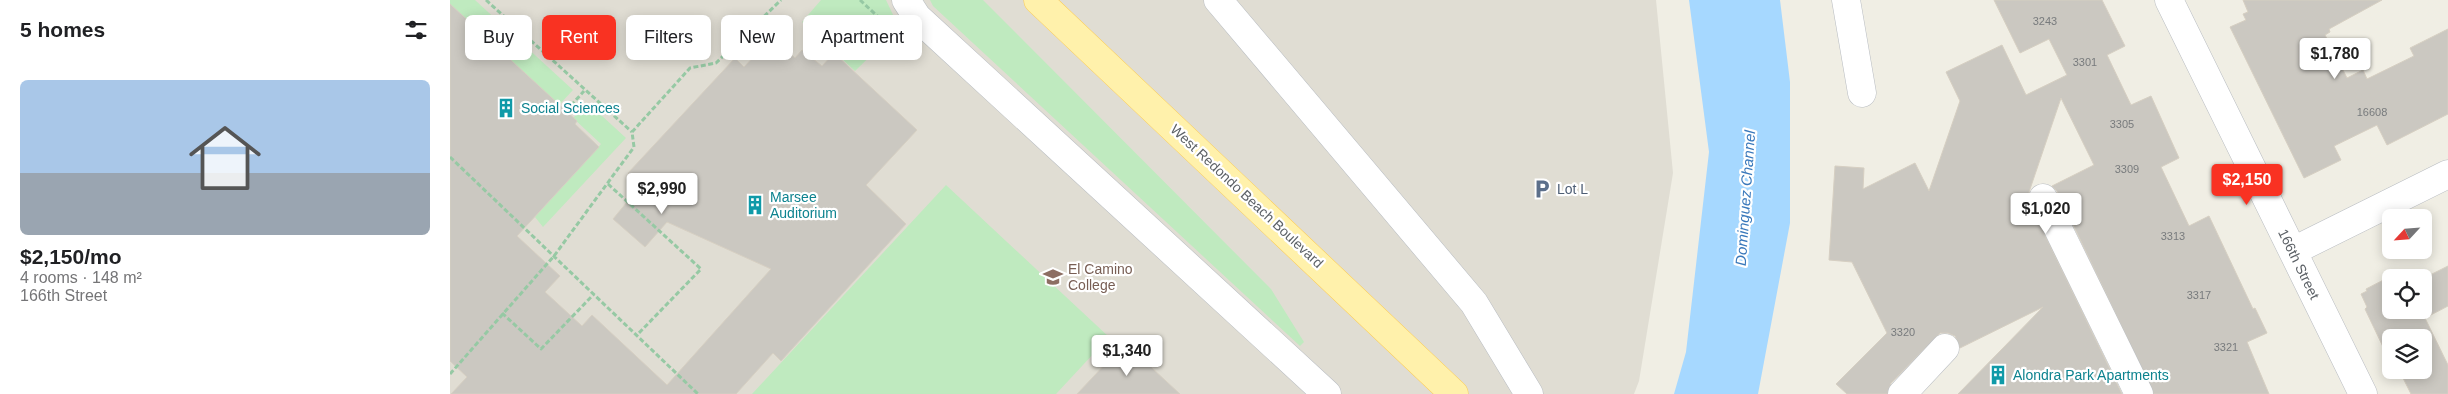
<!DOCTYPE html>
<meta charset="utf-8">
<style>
:root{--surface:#fff;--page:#f2f2f2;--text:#202124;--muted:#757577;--line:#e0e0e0;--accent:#f93222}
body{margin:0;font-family:Arial,sans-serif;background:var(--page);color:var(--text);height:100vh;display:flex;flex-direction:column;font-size:19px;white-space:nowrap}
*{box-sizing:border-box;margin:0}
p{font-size:16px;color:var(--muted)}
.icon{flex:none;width:28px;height:28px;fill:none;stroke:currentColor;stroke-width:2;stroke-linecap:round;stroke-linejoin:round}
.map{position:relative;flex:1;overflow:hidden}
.drawer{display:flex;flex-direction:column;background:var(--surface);width:450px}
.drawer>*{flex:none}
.hud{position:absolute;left:15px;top:15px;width:475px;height:45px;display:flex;gap:10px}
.needle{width:32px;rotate:244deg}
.controls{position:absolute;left:1932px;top:209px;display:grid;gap:10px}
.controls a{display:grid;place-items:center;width:50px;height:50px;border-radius:8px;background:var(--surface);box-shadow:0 2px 12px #0003;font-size:25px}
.price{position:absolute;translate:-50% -42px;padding:0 11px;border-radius:5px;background:#fff;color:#222;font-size:16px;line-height:32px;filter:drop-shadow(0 1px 2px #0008)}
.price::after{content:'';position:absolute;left:50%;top:30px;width:15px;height:11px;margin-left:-8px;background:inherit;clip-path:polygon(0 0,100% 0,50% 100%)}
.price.active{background:var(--accent);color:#fff}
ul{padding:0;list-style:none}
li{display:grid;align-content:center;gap:10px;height:265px;padding:0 20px}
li+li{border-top:1px solid var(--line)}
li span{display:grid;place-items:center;height:155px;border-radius:8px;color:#555}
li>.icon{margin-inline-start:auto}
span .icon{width:90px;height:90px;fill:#fffc;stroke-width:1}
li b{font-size:21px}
h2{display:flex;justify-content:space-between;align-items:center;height:60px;padding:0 20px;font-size:21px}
.chip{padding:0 18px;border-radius:8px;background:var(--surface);box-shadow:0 2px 12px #0003;font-size:18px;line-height:45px}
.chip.active{background:var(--accent);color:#fff}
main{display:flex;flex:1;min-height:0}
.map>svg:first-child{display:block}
.education{fill:#e0ddd3}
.green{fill:#bfeabf}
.water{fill:#a6d8ff}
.building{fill:#cbc8c1;stroke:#d6cfc2}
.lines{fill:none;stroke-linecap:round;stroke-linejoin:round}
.minor-casing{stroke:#b9bdc2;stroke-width:29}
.major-casing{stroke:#fecc50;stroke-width:29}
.path{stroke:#96c9a4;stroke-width:3;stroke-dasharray:5 2.5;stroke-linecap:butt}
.minor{stroke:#fff;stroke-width:28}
.major{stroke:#fff1ab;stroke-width:28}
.labels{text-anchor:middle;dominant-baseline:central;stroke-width:4.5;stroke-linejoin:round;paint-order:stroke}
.number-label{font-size:11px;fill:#787b7d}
.culture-label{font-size:14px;fill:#0d838f;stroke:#fff;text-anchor:start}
.service-label{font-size:14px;fill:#4e5e75;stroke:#fff;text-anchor:start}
.street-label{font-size:14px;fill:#5c6166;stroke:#fff}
.education-label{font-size:14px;fill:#785e54;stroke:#fff;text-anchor:start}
.water-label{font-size:15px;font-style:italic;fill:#3978bb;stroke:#fff}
</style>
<main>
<section class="drawer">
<h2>5 homes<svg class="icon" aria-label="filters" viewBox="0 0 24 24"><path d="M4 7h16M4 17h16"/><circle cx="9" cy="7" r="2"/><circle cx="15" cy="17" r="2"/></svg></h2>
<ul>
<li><span style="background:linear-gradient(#a9c7e8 60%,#9aa5b1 0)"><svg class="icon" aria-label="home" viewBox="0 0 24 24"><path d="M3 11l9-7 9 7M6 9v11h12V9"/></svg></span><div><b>$2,150/mo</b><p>4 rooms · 148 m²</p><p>166th Street</p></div></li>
</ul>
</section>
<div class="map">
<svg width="1998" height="394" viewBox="0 0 1998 394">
<rect width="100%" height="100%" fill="#f0eee4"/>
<path class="education" d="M0,0H1206L1223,173L1189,381L1184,394H0Z"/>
<path class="green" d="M0,0H25L123,90L109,105L0,4Z
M371,0H436L446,21L440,37L405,71L352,22Z
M480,0H533L821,289L854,342L850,346L483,6Z
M138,103L176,138L93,227L85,217L151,144L123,118Z
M496,185L659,337L606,394H302Z"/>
<path class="water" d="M1239,0H1330L1340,82V223L1308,394H1224L1236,352L1259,152Z"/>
<path class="building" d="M1544,0H1652L1675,46L1657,55L1681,105L1701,96L1729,158L1711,167L1739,226L1759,216L1803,309L1805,308L1817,333L1797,342L1819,394H1704L1607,191L1602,186L1644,165L1611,98L1577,198L1672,394H1508L1593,307L1510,348L1505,336L1498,333H1490L1441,383L1437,394H1397L1386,384L1437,333L1402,262L1379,260L1385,166L1414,168L1413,189L1465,163L1479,191L1510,101L1496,72L1552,45L1576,95L1617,75L1599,39L1570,53Z
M1793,0H1932L1879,29L1880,32L1875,35L1897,78L1913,70L1917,79L1964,56L1960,48L1998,29V114L1937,145L1927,125L1884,146L1891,160L1854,178L1780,27L1796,20L1793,14L1798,12Z
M0,4L127,121L125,124L149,147L67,236L110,276L95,292L132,326L142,315L217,385L321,269L217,222L195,247L163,219L191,185L178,173L285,58L294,67L308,52L312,56L324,40L345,58L352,50L372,66L384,53L467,130L416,185L456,224L331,361L323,353L286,394H1L17,377L0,361Z
M1998,266V306L1975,318L1998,365V394H1961L1949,370H1974V338H1941V356L1938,349L1935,351L1915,309L1917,307L1911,294L1917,291L1916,289L1947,273L1949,278H1941V310H1974V278Z
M675,343L730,394H627Z"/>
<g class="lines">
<defs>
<path id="minor" d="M456,0L467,17L877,394
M768,0L1024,303L1079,394
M1396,0L1412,93
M1719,0L1913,394
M1593,198L1689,394
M1843,251L1998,174
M1452,394L1495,348"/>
<path id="major" d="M588,0L1004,394"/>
</defs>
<use href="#minor" class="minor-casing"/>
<use href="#major" class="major-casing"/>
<path class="path" d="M36,0L182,132
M410,0L437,25
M116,111L134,91
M0,157L248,394
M158,184L251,269L187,335
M52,313L91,349L144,294
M0,374L104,256L184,147L182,132L240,68L266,63L331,0"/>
<use href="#minor" class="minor"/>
<use href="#major" class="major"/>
</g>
<defs>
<symbol id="building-bare" viewBox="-9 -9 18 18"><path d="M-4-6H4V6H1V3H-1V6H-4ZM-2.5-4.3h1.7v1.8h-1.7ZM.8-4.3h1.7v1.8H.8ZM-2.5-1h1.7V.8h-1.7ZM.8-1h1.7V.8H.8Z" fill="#0f9aa8" stroke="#fff" stroke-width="2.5" paint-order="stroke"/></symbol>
<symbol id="parking-bare" viewBox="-9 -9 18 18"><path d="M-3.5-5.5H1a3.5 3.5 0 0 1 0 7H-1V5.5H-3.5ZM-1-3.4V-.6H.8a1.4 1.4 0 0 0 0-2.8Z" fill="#5c6f8a" stroke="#fff" stroke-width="2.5" paint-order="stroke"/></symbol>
<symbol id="university-bare" viewBox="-9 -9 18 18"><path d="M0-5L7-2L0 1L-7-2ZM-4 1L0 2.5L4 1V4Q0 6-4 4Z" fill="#8d6e63" stroke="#fff" stroke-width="2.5" paint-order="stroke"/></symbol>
</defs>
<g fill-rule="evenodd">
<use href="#building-bare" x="42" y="94" width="28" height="28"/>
<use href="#parking-bare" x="1078" y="175" width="28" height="28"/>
<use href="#building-bare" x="291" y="191" width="28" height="28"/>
<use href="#university-bare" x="589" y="263" width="28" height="28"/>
<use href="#building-bare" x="1534" y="361" width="28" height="28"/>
</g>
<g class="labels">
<g class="number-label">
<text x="1595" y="21">3243</text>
<text x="1635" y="62">3301</text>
<text x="1922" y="112">16608</text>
<text x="1672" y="124">3305</text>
<text x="1677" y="169">3309</text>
<text x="1723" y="236">3313</text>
<text x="1749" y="295">3317</text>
<text x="1453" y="332">3320</text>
<text x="1776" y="347">3321</text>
</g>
<g class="culture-label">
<text x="71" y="108">Social Sciences</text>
<text x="320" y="197">Marsee<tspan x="320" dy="16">Auditorium</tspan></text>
<text x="1563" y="375">Alondra Park Apartments</text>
</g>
<g class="service-label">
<text x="1107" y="189">Lot L</text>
</g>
<g class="street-label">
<text transform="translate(797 196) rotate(43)">West Redondo Beach Boulevard</text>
<text transform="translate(1849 264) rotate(64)">166th Street</text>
</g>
<g class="education-label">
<text x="618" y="269">El Camino<tspan x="618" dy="16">College</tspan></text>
</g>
<g class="water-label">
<text transform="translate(1295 198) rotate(-86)">Dominguez Channel</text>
</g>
</g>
</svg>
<div class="controls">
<a><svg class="needle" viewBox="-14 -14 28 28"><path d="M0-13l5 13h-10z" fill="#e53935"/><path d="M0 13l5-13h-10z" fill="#757577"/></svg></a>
<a><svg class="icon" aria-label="locate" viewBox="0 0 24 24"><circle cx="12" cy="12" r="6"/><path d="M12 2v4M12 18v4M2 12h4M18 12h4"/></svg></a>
<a><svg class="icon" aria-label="layers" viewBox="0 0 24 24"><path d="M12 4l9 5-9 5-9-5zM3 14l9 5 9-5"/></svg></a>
</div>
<b class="price" style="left:1885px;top:80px">$1,780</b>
<b class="price active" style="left:1797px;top:206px">$2,150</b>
<b class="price" style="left:212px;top:215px">$2,990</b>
<b class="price" style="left:1596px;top:235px">$1,020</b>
<b class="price" style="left:677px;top:377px">$1,340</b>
<div class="hud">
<a class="chip">Buy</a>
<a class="chip active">Rent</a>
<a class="chip">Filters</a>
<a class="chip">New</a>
<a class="chip">Apartment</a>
</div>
</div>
</main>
